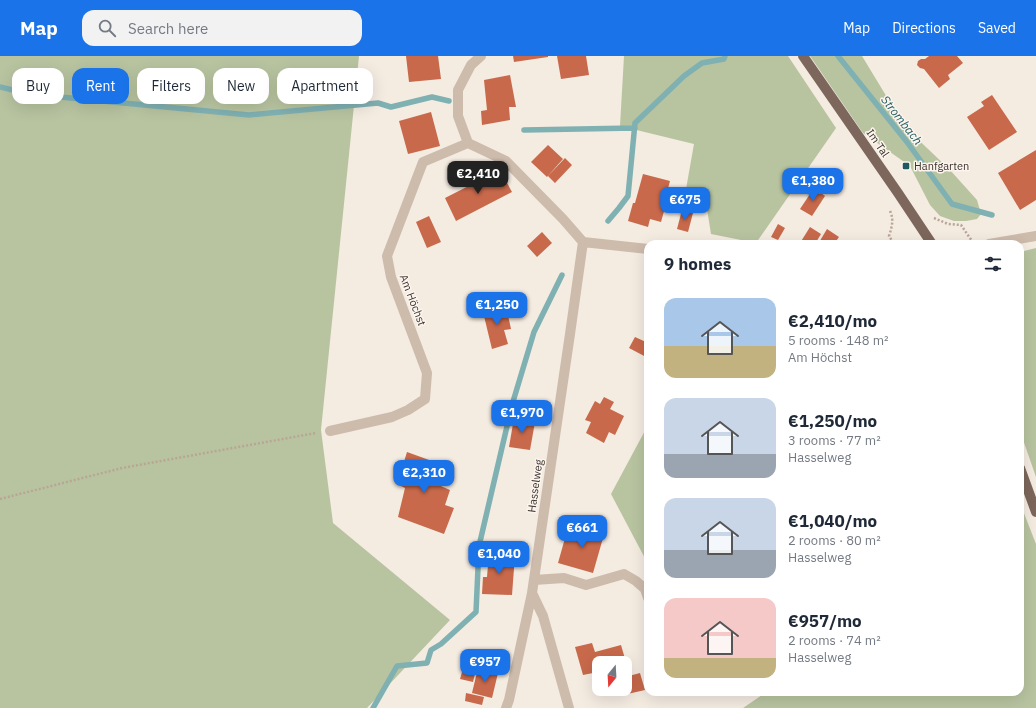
<!DOCTYPE html>
<meta charset="utf-8">
<style>
:root{--surface:#fff;--page:#f2f2f3;--text:#1f2937;--muted:#747a83;--accent:#1a73e8}
body{margin:0;font-family:"IBM Plex Sans",sans-serif;background:var(--page);color:var(--text);height:100vh;display:flex;flex-direction:column;font-size:15px;white-space:nowrap}
*{box-sizing:border-box;margin:0}
p{font-size:13px;color:var(--muted)}
.icon{flex:none;width:22px;height:22px;fill:none;stroke:currentColor;stroke-width:2;stroke-linecap:round;stroke-linejoin:round}
.map{position:relative;flex:1;overflow:hidden}
.details{position:absolute;left:644px;top:184px;width:380px;height:456px;display:flex;flex-direction:column;background:var(--surface);border-radius:12px;box-shadow:0 4px 16px #0002}
.details>*{flex:none}
.top-card{position:absolute;left:12px;top:12px;width:380px;height:36px;display:flex;gap:8px}
.needle{width:26px;rotate:198deg}
.tools{position:absolute;left:592px;top:600px;display:grid;gap:8px}
.tools a{display:grid;place-items:center;width:40px;height:40px;border-radius:8px;background:var(--surface);box-shadow:0 4px 16px #0002;font-size:20px}
.price{position:absolute;translate:-50% -34px;padding:0 9px;border-radius:8px;background:var(--accent);color:#fff;font-size:13px;line-height:26px;filter:drop-shadow(0 1px 2px #0008)}
.price::after{content:'';position:absolute;left:50%;top:24px;width:12px;height:9px;margin-left:-6px;background:inherit;clip-path:polygon(0 0,100% 0,50% 100%)}
.price.current{background:#222;color:#fff}
ul{padding:0;list-style:none}
li{display:flex;align-items:center;gap:12px;height:100px;padding:0 20px}
li span{display:grid;place-items:center;flex:none;width:112px;height:80px;border-radius:12px;color:#555}
li>.icon{margin-inline-start:auto}
span .icon{width:48px;height:48px;fill:#fffc;stroke-width:1}
li b{font-size:17px}
h2{display:flex;justify-content:space-between;align-items:center;height:48px;padding:0 20px;font-size:17px}
.tag{padding:0 14px;border-radius:12px;background:var(--surface);box-shadow:0 4px 16px #0002;font-size:14px;line-height:36px}
.tag.current{background:var(--accent);color:#fff}
header{display:flex;align-items:center;gap:24px;box-sizing:border-box;height:56px;padding:0 20px;background:var(--accent);color:#fff}
header strong{font-size:19px}
nav{display:flex;gap:22px;margin-inline-start:auto;font-size:14px}
.search{width:280px;height:36px;background:var(--page);display:flex;align-items:center;gap:10px;box-sizing:border-box;padding:0 14px;border-radius:12px;color:var(--muted);font-size:15px}
.map>svg:first-child{display:block}
.green{fill:#b8c4a0}
.lines{fill:none;stroke-linecap:round;stroke-linejoin:round}
.stream{stroke:#7fb0b2;stroke-width:5.5}
.building{fill:#c8694b}
.path{stroke:#b9a596;stroke-width:2.5;stroke-dasharray:2 2;stroke-linecap:butt}
.minor{stroke:#cdbbac;stroke-width:10}
.major{stroke:#7d675c;stroke-width:10}
.poi-dot{fill:#1f5a5e;stroke:#fbf5ee;stroke-width:1.5}
.labels{text-anchor:middle;dominant-baseline:central;stroke-width:3;stroke-linejoin:round;paint-order:stroke}
.street-label{font-size:11px;fill:#3b302b;stroke:#fbf5ee}
.poi-label{font-size:11px;fill:#3b302b;stroke:#fbf5ee;text-anchor:start}
.water-label{font-size:12px;font-style:italic;fill:#1f5a5e;stroke:#fbf5ee}
</style>
<header>
<strong>Map</strong>
<div class="search"><svg class="icon" aria-label="search" viewBox="0 0 24 24"><circle cx="10" cy="10" r="6"/><path d="M15 15l6 6"/></svg>Search here</div>
<nav><a>Map</a><a>Directions</a><a>Saved</a></nav>
</header>
<div class="map">
<svg width="1036" height="652" viewBox="0 0 1036 652">
<rect width="100%" height="100%" fill="#f4ebe1"/>
<path class="green" d="M0,0H359L321,374L333,467L450,564L367,652H0Z
M624,0H788L836,72L756,187L711,178L707,153L683,150L694,88L620,70Z
M810,0H862L905,71L950,114L977,144L981,158L977,163L966,165H954L940,160L930,149L910,110L863,77Z
M1036,192V421L1020,375V196Z
M648,369V508L611,438Z
M1020,447L1036,488V652H743L762,639L761,636H1020Z"/>
<g class="lines">
<path class="stream" d="M838,0L907,86L952,148L992,159
M0,31L29,38L249,59L378,47L391,51L432,41L449,45
M524,74L635,72
M608,165L619,152L628,140L635,67L684,20L702,7L724,3L725,0
M373,652L397,610L427,607L431,594L441,588L476,556L479,490L512,349L534,276L562,219"/>
</g>
<path class="building" d="M406,0H438L441,23L409,26Z
M513,0H548V1L514,6Z
M557,0H586L589,19L561,23Z
M929,0H957L963,7L948,19L950,23L939,32L924,13L920,12L917,9L918,5L921,3H925Z
M510,19L516,51H509L510,64L482,69L481,55L487,54L484,24Z
M992,39L1017,76L989,94L967,61L984,50L981,46Z
M431,56L440,90L408,98L399,65Z
M548,89L563,103L547,121L531,106Z
M1036,94V144L1020,154L998,117Z
M565,102L572,109L555,127L548,120Z
M500,114L512,136L456,165L445,142Z
M643,118L670,125L664,147L666,148L661,166L650,163L648,171L628,165L633,147H635Z
M814,132L825,140L812,160L800,153Z
M682,154L693,157L688,176L677,173Z
M429,160L441,186L427,192L416,166Z
M778,168L785,172L778,184L771,181Z
M810,171L821,178L815,188H803L800,187Z
M827,173L839,181L834,188H818Z
M542,176L552,187L537,201L527,190Z
M506,250L511,273L504,274L508,288L492,293L483,256Z
M635,281L646,286L648,283V302L629,292Z
M604,341L614,346L610,353L624,360L615,379L609,376L604,387L586,377L591,366L585,364L595,345L600,348Z
M514,362L535,366L530,394L509,391Z
M407,396L443,409L436,428L450,434L445,449L454,452L444,478L398,461L405,432L397,428Z
M587,470L605,475L593,517L558,507L567,475L584,480Z
M489,497L515,499L512,539L482,538L483,521H487Z
M592,587L595,596L621,589L628,613L625,614V607H599V621L595,622L593,617L583,619L575,591Z
M466,602L478,605L473,626L460,623Z
M478,612L498,617L492,642L472,637Z
M640,617L645,634L623,639L621,633H625V621Z
M466,637L484,641L482,649L465,645Z"/>
<g class="lines">
<path class="path" d="M890,155C894,163 892,171 889,180L894,188
M934,162L948,168L961,169L974,188
M0,443L122,412L316,377"/>
<path class="minor" d="M481,0L471,9L458,34V60L468,87L506,105L563,163L583,186L648,193
M989,188L1036,180
M330,375L392,361L408,354L425,343L427,317L391,221L387,200L423,106L468,87
M534,524L564,522L586,529L624,518L636,525L645,533L648,542
M532,537L543,560L569,652
M506,652L509,644L532,537L570,278L583,186"/>
<path class="major" d="M803,0L898,137L932,188
M1020,412L1036,456"/>
</g>
<rect class="poi-dot" x="902" y="106" width="8" height="8" rx="2"/>
<g class="labels">
<g class="street-label">
<text transform="translate(878 87) rotate(56)">Im Tal</text>
<text transform="translate(413 244) rotate(69)">Am Höchst</text>
<text transform="translate(535 430) rotate(-82)">Hasselweg</text>
</g>
<g class="poi-label">
<text x="914" y="110">Hanfgarten</text>
</g>
<g class="water-label">
<text transform="translate(902 64) rotate(52)">Strombach</text>
</g>
</g>
</svg>
<div class="tools">
<a><svg class="needle" viewBox="-14 -14 28 28"><path d="M0-13l5 13h-10z" fill="#e53935"/><path d="M0 13l5-13h-10z" fill="#747a83"/></svg></a>
</div>
<b class="price current" style="left:478px;top:139px">€2,410</b>
<b class="price" style="left:813px;top:146px">€1,380</b>
<b class="price" style="left:685px;top:165px">€675</b>
<b class="price" style="left:497px;top:270px">€1,250</b>
<b class="price" style="left:522px;top:378px">€1,970</b>
<b class="price" style="left:424px;top:438px">€2,310</b>
<b class="price" style="left:582px;top:493px">€661</b>
<b class="price" style="left:499px;top:519px">€1,040</b>
<b class="price" style="left:485px;top:627px">€957</b>
<div class="top-card">
<a class="tag">Buy</a>
<a class="tag current">Rent</a>
<a class="tag">Filters</a>
<a class="tag">New</a>
<a class="tag">Apartment</a>
</div>
<section class="details">
<h2>9 homes<svg class="icon" aria-label="filters" viewBox="0 0 24 24"><path d="M4 7h16M4 17h16"/><circle cx="9" cy="7" r="2"/><circle cx="15" cy="17" r="2"/></svg></h2>
<ul>
<li><span style="background:linear-gradient(#a9c7e8 60%,#c2b280 0)"><svg class="icon" aria-label="home" viewBox="0 0 24 24"><path d="M3 11l9-7 9 7M6 9v11h12V9"/></svg></span><div><b>€2,410/mo</b><p>5 rooms · 148 m²</p><p>Am Höchst</p></div></li>
<li><span style="background:linear-gradient(#c9d6e8 70%,#9aa5b1 0)"><svg class="icon" aria-label="home" viewBox="0 0 24 24"><path d="M3 11l9-7 9 7M6 9v11h12V9"/></svg></span><div><b>€1,250/mo</b><p>3 rooms · 77 m²</p><p>Hasselweg</p></div></li>
<li><span style="background:linear-gradient(#c9d6e8 65%,#9aa5b1 0)"><svg class="icon" aria-label="home" viewBox="0 0 24 24"><path d="M3 11l9-7 9 7M6 9v11h12V9"/></svg></span><div><b>€1,040/mo</b><p>2 rooms · 80 m²</p><p>Hasselweg</p></div></li>
<li><span style="background:linear-gradient(#f6c9c9 75%,#c2b280 0)"><svg class="icon" aria-label="home" viewBox="0 0 24 24"><path d="M3 11l9-7 9 7M6 9v11h12V9"/></svg></span><div><b>€957/mo</b><p>2 rooms · 74 m²</p><p>Hasselweg</p></div></li>
</ul>
</section>
</div>
